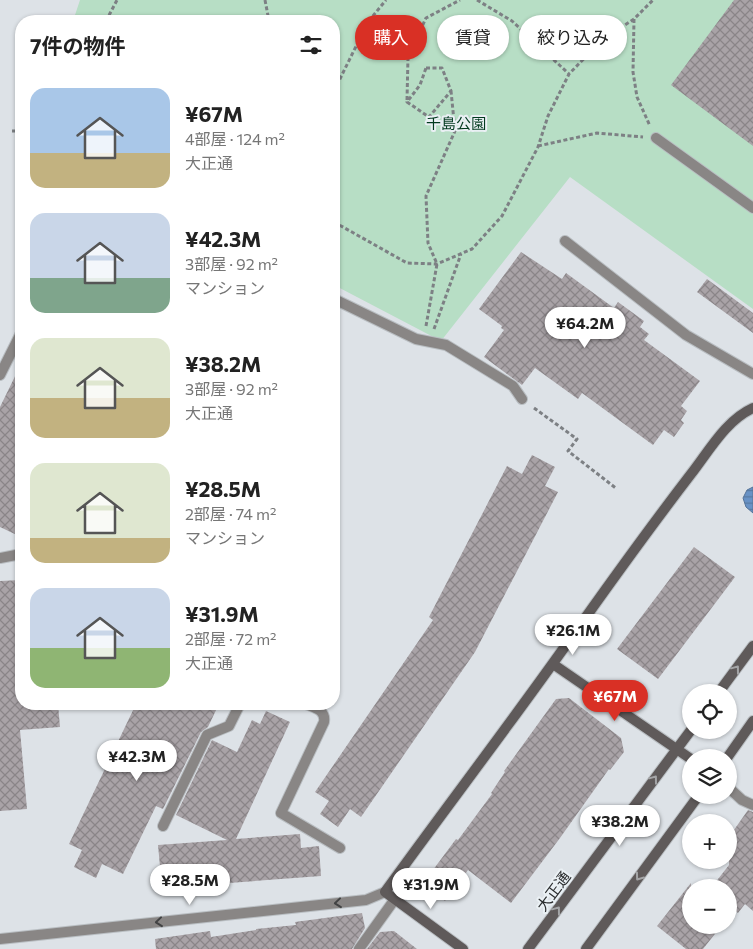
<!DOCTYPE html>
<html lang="ja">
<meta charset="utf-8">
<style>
:root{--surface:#fff;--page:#f2f2f2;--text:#222;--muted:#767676;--accent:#d93025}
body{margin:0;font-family:Commissioner,"Noto Sans JP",sans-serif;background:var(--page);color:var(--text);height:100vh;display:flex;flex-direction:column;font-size:19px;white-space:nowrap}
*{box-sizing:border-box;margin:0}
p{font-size:16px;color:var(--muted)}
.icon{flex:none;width:28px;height:28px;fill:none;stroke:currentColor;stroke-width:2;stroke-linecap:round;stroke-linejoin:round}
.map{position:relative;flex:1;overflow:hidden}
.details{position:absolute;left:15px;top:15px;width:325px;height:695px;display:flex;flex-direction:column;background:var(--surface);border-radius:20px;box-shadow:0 1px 4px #0004}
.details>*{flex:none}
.guide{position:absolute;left:355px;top:15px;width:322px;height:45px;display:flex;gap:10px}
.fabs{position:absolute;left:682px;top:684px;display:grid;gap:10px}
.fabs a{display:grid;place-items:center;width:55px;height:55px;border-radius:50%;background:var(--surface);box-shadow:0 1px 4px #0004;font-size:25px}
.price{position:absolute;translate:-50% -42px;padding:0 11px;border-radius:18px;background:#fff;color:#222;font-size:16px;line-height:32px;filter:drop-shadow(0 1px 2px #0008)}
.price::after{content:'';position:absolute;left:50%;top:30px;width:15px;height:11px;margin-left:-8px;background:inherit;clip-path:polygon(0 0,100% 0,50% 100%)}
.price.active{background:var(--accent);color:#fff}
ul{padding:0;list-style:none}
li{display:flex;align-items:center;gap:15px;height:125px;padding:0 15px}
li span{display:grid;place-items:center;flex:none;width:140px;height:100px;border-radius:15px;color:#555}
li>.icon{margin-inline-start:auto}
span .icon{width:60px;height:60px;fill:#fffc;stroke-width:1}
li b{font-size:21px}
h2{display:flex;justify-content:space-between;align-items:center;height:60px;padding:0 15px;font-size:21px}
.tag{padding:0 18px;border-radius:22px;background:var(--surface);box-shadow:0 1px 4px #0004;font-size:18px;line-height:45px}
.tag.active{background:var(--accent);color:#fff}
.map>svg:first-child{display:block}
.green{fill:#b7dec5}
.water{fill:url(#water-rules);stroke:#567499}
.building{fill:url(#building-cross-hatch)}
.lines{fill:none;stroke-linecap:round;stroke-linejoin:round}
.lane-casing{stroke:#b9bec2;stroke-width:12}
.street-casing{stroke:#b9bec2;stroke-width:12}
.secondary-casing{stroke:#b9bec2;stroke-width:12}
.path{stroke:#7d8084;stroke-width:3;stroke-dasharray:4 2.5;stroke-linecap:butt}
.lane{stroke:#898685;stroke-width:10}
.street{stroke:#898685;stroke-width:10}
.secondary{stroke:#5f5a5a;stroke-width:10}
.oneway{stroke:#a4a5a7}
.oneway2{stroke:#424344}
.labels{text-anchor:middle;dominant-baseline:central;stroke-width:4;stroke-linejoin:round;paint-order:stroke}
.park-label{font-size:15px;fill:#023a1f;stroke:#eaf0f4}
.street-label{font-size:15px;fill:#2b2d2f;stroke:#eaf0f4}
</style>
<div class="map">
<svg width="753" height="949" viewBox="0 0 753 949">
<defs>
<pattern id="water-rules" width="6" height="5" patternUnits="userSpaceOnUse" patternTransform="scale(1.25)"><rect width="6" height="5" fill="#6892c6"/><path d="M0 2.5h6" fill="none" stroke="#5678a1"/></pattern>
<pattern id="building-cross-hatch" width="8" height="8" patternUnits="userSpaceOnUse" patternTransform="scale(1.25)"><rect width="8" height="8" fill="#a9a3a7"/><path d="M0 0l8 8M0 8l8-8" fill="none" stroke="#8a8588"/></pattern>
</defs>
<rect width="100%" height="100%" fill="#dde2e7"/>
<path class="green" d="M80,0H753V309L570,177L441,341L334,285V21H73Z"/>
<path class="water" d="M753,487V513L746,507L743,498L747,490Z"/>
<path class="building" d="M734,0H753V146L671,85Z
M521,252L562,279L566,273L614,308L618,302L644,321L640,327L649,334L644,340L700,381L681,406L687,411L681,420L684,423L674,437L664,430L653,445L582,393L578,399L535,368L522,385L484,357L504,330L501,328L502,326L479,309Z
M707,279L753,313V333L697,292Z
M21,364V537L0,527V407Z
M532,455L555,467L545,486L558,492L475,652L361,817L350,809L338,827L320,814L329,801L315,792L433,620L429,617L507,466L522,474Z
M694,547L735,577L658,679L617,649Z
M21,580V704H58L60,727L20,730L27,809L0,811V581Z
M569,698L621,738L624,752L610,770L609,769L560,838L511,903L468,870L445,901L432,892L430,874L456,839L458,840L492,794L491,793L505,772L504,771L556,699Z
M136,704H219L208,727L201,732L163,809L156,806L123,874L102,864L96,878L74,867L82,850L69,844Z
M266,711L290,722L236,839L300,834L301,848L319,846L321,876L162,888L158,845L227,840L176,815L212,740L237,752L252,720L260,724Z
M748,810L753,812V911L745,904L738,913L729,906V888H711L729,865V837Z
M691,883V925H722L703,949H686L657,926Z
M362,913L365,928L352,949H156L155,939L210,931L211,937L256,930V929L296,925L295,922Z
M394,931L417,949H367L380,932Z"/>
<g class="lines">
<defs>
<path id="lane" d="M656,138L753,208
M565,241L686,335L753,374
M334,299L416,339L446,345L513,386L522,399
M0,375L21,333
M0,558L21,554
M306,704C315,708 326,710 324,722L281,813L340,848
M163,826L207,735L229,726L240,704
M359,949L395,899"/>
<path id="street" d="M729,788L742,800L753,805
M0,939L366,900L385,892"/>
<path id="secondary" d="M553,664L691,759
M719,692L753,646
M727,758L753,721
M463,949L385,892C445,809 507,728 566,645C607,587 648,530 691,474C709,451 726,420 753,408
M528,949L691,730
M586,949L699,795"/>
</defs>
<use href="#lane" class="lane-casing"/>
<use href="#street" class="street-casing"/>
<use href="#secondary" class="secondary-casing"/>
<path class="path" d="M265,0L269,21
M477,0L512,21L569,74
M634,19L633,72L637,97L650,126
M106,21L117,0
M426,68H442L451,91L429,117L407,102L420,85Z
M334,91L368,22L386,0
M407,100L408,57L426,18L460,0
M12,131H21
M538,146L597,133L643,137
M334,222L407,263L437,264L472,249L502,216L538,147L548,116L569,74L602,40L634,19L653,0
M426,326L437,264L428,243L426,196L455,131L451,91
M434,329L461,254
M534,408L577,439L568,451L617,489"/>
<use href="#lane" class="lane"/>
<use href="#street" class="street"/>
<use href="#secondary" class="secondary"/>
</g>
<defs><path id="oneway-chevron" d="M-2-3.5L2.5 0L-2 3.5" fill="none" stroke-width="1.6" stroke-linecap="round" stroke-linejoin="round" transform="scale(1.25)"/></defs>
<g class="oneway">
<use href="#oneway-chevron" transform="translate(736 669) rotate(-53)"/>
<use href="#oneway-chevron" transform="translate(654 779) rotate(-53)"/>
<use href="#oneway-chevron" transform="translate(639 877) rotate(126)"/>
<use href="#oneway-chevron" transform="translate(557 910) rotate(-53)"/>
</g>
<g class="oneway2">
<use href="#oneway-chevron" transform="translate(338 903) rotate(174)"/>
<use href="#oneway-chevron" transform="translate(159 922) rotate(174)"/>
</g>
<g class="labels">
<g class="park-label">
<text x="456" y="123">千島公園</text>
</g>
<g class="street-label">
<text transform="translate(553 891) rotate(-53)">大正通</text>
</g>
</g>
</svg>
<div class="fabs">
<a><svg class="icon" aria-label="locate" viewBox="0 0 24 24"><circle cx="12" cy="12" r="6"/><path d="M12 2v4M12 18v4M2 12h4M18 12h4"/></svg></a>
<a><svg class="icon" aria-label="layers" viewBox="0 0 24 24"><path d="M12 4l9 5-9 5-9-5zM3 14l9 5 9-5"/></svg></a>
<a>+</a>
<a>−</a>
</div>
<b class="price" style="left:585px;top:349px">¥64.2M</b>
<b class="price" style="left:573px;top:656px">¥26.1M</b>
<b class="price active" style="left:615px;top:722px">¥67M</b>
<b class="price" style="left:137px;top:782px">¥42.3M</b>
<b class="price" style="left:620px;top:847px">¥38.2M</b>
<b class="price" style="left:190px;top:906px">¥28.5M</b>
<b class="price" style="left:431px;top:910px">¥31.9M</b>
<div class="guide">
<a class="tag active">購入</a>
<a class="tag">賃貸</a>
<a class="tag">絞り込み</a>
</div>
<section class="details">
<h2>7件の物件<svg class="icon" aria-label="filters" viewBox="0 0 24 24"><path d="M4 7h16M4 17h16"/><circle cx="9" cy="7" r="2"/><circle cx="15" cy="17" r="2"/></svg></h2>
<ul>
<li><span style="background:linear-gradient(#a9c7e8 65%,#c2b280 0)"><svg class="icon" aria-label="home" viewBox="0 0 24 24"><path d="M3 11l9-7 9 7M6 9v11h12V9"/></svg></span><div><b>¥67M</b><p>4部屋 · 124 m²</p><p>大正通</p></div></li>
<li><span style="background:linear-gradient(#c9d6e8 65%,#7fa58c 0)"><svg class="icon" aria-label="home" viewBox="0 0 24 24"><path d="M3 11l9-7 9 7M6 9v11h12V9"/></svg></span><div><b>¥42.3M</b><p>3部屋 · 92 m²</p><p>マンション</p></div></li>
<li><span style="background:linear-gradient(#dfe7d0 60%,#c2b280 0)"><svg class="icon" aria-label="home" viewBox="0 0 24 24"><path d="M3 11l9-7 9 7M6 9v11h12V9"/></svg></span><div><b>¥38.2M</b><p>3部屋 · 92 m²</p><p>大正通</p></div></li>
<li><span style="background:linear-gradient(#dfe7d0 75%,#c2b280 0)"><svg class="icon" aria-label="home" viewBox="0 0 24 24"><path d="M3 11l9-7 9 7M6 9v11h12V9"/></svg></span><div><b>¥28.5M</b><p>2部屋 · 74 m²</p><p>マンション</p></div></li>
<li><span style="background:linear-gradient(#c9d6e8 60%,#8fb573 0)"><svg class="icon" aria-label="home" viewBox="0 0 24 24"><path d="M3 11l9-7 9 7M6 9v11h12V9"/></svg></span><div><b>¥31.9M</b><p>2部屋 · 72 m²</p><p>大正通</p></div></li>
</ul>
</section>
</div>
